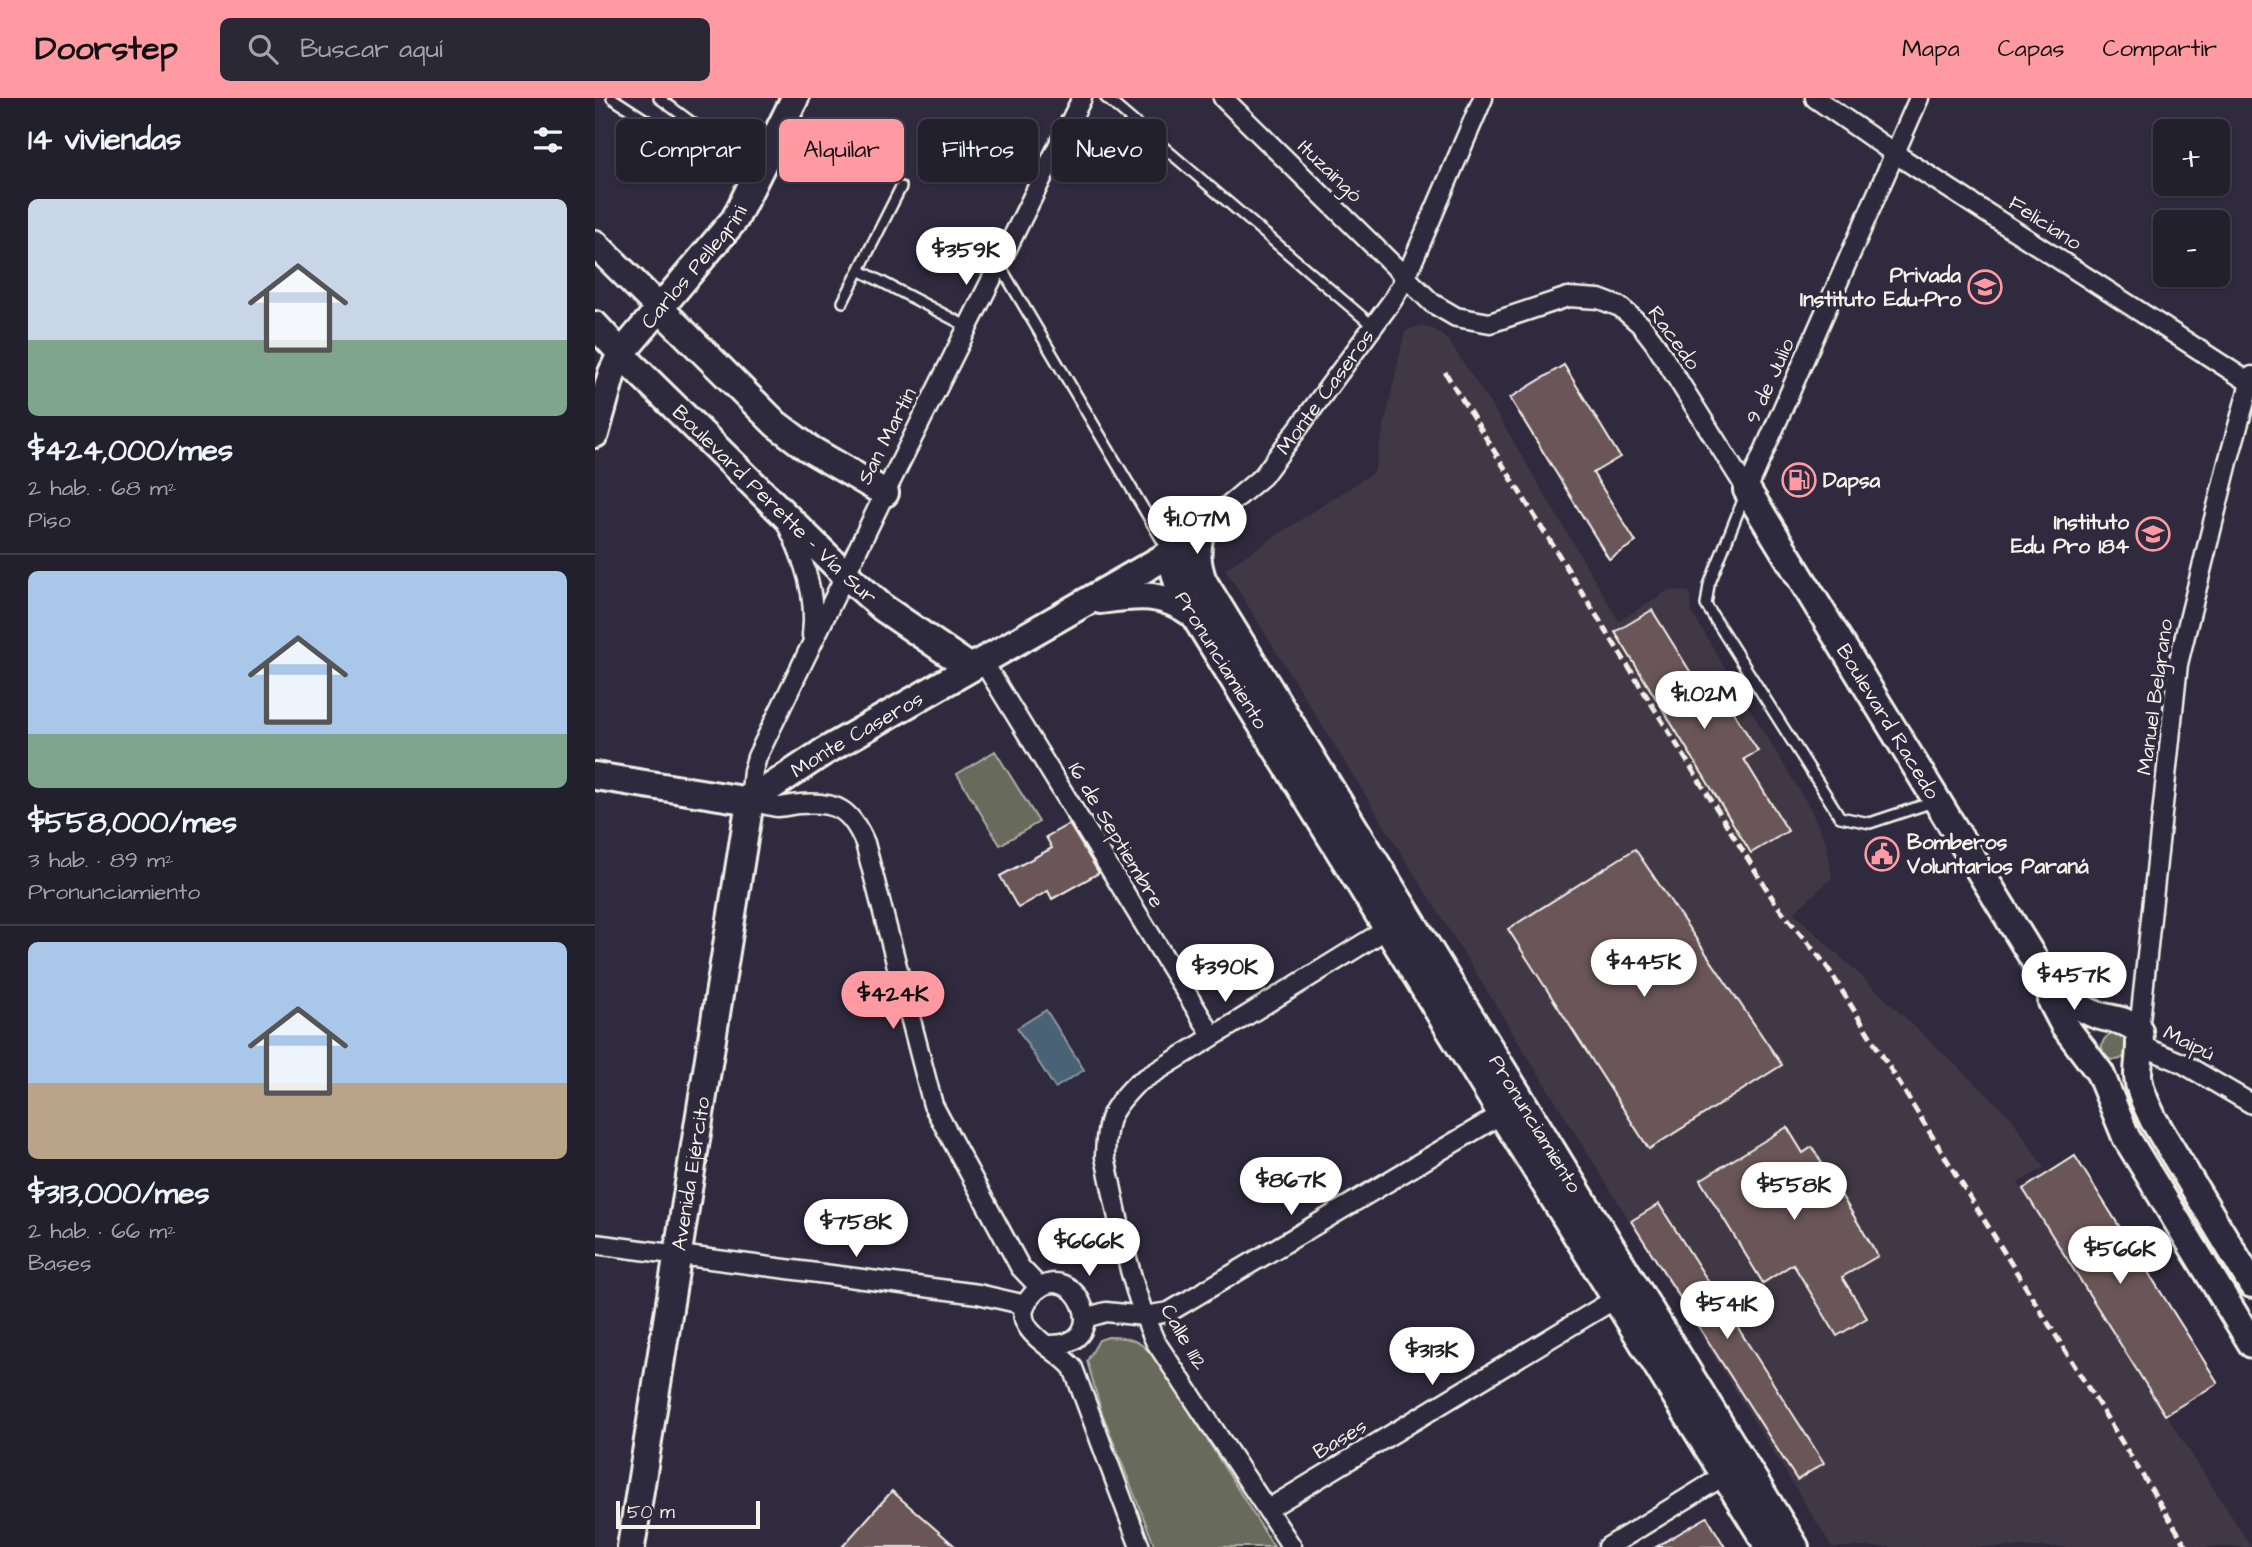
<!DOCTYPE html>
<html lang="es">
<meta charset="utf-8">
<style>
:root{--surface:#23202e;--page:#2b2836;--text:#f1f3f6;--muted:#a3a3aa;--line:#403e4a;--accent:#ff9aa2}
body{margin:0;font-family:"Architects Daughter",sans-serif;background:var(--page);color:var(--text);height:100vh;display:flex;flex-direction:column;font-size:26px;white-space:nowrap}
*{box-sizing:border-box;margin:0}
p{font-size:23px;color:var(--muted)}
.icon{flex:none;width:38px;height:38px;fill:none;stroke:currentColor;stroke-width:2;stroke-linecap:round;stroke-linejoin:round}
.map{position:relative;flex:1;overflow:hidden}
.sheet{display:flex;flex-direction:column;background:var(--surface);width:595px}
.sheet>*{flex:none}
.banner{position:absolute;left:21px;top:21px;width:665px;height:63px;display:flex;gap:14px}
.fabs{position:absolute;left:1558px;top:21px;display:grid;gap:14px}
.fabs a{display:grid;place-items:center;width:77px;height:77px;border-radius:10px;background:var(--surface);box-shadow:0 2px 5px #0004,0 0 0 2px var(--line);font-size:35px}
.scale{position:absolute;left:21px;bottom:18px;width:144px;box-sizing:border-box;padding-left:7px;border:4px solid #f4f1e8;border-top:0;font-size:19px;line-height:24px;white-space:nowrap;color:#f4f1e8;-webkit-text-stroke:5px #2f2a3d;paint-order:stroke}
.price{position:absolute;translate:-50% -60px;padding:0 16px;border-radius:24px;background:#fff;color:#222;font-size:23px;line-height:46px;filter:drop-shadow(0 2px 4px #0008)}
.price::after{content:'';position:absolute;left:50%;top:42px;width:21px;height:16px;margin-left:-10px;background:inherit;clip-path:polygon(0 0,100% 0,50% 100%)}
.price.current{background:var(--accent);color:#111}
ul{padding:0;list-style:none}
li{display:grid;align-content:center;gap:14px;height:371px;padding:0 28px}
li+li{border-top:2px solid var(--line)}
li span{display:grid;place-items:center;height:217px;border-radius:10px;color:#555}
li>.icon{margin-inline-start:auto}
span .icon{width:126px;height:126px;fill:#fffc;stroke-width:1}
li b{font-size:30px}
h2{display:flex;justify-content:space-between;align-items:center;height:84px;padding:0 28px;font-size:30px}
.pill{padding:0 24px;border-radius:10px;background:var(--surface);box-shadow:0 2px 5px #0004,0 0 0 2px var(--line);font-size:24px;line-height:63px}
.pill.current{background:var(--accent);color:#111}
header{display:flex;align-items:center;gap:42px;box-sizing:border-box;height:98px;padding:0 35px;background:var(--accent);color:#111}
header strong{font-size:33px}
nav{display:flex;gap:38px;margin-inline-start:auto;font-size:24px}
.search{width:490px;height:63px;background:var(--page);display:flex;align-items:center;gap:18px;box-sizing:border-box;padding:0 24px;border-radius:10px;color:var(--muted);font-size:26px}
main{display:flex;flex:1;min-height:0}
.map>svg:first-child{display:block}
.built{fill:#413745}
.green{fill:#676a5c;stroke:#aeaea2;stroke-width:2}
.water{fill:#4a6275;stroke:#8e9ba3;stroke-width:2}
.building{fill:#6b5659;stroke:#f4f1e8;stroke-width:2}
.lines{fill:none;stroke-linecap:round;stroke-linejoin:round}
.lane-casing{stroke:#f4f1e8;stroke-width:14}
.street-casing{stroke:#f4f1e8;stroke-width:23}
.secondary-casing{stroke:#f4f1e8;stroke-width:32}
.lane{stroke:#2f2a3d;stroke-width:9}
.street{stroke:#2f2a3d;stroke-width:18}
.secondary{stroke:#2f2a3d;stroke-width:26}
.rail{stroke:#f4f1e8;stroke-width:5;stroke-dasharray:10 5;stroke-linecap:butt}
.labels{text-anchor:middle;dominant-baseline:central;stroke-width:7;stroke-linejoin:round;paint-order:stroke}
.street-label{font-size:21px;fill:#f4f1e8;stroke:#2f2a3d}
.poi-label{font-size:21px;font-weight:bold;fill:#f4f1e8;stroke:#2f2a3d;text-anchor:end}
</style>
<header>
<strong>Doorstep</strong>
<div class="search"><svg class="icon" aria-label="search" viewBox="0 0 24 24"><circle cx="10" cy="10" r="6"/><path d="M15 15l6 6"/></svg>Buscar aquí</div>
<nav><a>Mapa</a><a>Capas</a><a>Compartir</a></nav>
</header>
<main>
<section class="sheet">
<h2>14 viviendas<svg class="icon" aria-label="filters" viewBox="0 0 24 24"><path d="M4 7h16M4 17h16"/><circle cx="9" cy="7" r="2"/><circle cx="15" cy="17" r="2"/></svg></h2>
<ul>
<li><span style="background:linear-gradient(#c9d6e8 65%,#7fa58c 0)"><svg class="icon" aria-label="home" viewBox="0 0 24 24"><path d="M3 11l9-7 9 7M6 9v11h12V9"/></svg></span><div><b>$424,000/mes</b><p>2 hab. · 68 m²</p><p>Piso</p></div></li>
<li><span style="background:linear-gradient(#a9c7e8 75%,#7fa58c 0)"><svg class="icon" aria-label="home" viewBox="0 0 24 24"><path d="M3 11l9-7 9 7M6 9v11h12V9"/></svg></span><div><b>$558,000/mes</b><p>3 hab. · 89 m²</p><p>Pronunciamiento</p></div></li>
<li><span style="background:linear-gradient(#a9c7e8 65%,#b9a48a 0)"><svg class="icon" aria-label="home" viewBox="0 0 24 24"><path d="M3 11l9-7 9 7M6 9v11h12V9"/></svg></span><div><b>$313,000/mes</b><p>2 hab. · 66 m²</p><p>Bases</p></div></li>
</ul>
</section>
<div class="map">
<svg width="1657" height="1449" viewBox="0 0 1657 1449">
<rect width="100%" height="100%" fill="#2f2a3d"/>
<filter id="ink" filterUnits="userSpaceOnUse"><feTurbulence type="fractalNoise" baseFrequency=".0143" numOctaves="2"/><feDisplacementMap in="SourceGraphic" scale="14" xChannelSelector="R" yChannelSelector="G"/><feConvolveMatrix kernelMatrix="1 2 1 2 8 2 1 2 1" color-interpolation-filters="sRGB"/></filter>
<g filter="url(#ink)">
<path class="built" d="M827,227L840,232L853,242L901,314L1024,523L1074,492L1095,494L1097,515L1215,710L1231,744L1237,780L1199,815L1416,1019L1449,1070L1423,1085L1656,1449H1237L630,471L779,374L810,233Z"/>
<path class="green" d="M400,653L444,724L405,747L362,676Z
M1507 949a13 13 0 1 1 26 0a13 13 0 1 1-26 0Z
M513,1239C541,1239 548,1245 565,1266L679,1449H560L506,1312L492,1263L504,1242Z"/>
<path class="water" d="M451,912L489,972L460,990L422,930Z"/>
<path class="building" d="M969,267L1025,359L998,375L1041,444L1014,461L915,300Z
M1057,512L1119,612L1132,604L1163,653L1149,661L1193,733L1156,755L1020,534Z
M474,726L504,775L457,801L453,793L423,810L405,778L457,750L451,739Z
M1040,751L1187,967L1054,1051L913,831Z
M1192,1029L1208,1055L1217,1049L1283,1158L1247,1179L1272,1220L1242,1238L1198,1166L1168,1185L1105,1082Z
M1480,1058L1623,1285L1570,1317L1428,1091Z
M1064,1106L1229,1365L1202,1382L1036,1123Z
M297,1393L361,1449H247Z
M1112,1419L1130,1449H1061Z"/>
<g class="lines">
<defs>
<path id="lane" d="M17,0L102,55L145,60
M64,0L161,72
M511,0L778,228
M404,166L574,454
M264,172L373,229
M248,204L306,89
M1150,397L1114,487L1111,507L1245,719L1275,725L1338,704"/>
<g id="street">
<path d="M628,0L837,205L861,219L895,225L973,199L1004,201L1025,209L1046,227L1059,244L1152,392"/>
<path d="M1220,0L1299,55L1657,286"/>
<path d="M1152,392L1324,0"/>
<path d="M192,426C209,462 222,497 217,537"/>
<path id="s1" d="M575,456L668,378L797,203L811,179L888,0"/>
<path d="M387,562L617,937"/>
<path d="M1544,933L1583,566L1633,364L1657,278"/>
<path d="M1547,948L1587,965L1657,1006"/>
<path d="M0,1146L383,1196L431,1207"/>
<path d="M445,1190L425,1169L338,1007L270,745C256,712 242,703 205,706C198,706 190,709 183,709C174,708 164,705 155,703L158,673L162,659L290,395L487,0"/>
<path d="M490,1220L511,1214L549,1218L574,1214L907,1016"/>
<path d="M453,1247C525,1249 476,1152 437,1197C408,1230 461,1249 478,1270L545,1449"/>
<path d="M673,1411L1020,1201"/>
<path d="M697,1449L560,1243C533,1185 524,1121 510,1059C511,1020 515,1013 541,986L792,831"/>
<path d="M1013,1449L1130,1377"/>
</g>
<g id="secondary">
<path d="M0,146L181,326L213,350L290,395"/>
<path id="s2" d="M0,227L37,267L251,477L288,510L374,569"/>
<path id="s3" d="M0,336L17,275L26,256L140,121L200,0"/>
<path id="s4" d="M1152,392L1457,891C1472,900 1486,912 1502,917C1521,923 1528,920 1544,933C1547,949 1543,962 1543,978C1544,994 1552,1007 1558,1021L1657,1186"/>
<path d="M606,431C601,451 601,464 608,483"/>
<path id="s5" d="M575,456L608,483L1200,1449"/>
<path id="s6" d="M575,456L586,496L1174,1449"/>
<path d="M505,502C543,497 566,493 598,516"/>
<path d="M0,678L155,703"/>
<path id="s7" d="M155,703L227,655L575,456"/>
<path d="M1457,891V904L1469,927L1505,975L1531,1039L1657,1246"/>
<path id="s8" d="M36,1449L155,703"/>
</g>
</defs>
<use href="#lane" class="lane-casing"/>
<use href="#street" class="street-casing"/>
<use href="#secondary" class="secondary-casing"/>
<use href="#lane" class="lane"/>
<use href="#street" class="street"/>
<use href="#secondary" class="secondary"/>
<path class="rail" d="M850,274L1181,806L1231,867L1592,1449"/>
</g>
</g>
<defs>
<symbol id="school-ring" viewBox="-11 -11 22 22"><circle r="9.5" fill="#2f2a3d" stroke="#ff9aa2" stroke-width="1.5"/><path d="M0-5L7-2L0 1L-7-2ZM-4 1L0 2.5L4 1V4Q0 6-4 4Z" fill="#ff9aa2"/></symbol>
<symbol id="fuel-ring" viewBox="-11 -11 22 22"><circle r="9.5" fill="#2f2a3d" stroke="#ff9aa2" stroke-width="1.5"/><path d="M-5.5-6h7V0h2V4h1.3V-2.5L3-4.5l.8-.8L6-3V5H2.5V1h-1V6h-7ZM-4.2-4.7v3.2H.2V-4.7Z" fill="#ff9aa2"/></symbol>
<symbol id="civic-ring" viewBox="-11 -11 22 22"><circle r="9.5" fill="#2f2a3d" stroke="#ff9aa2" stroke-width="1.5"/><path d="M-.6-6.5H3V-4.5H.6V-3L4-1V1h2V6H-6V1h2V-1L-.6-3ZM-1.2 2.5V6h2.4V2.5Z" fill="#ff9aa2"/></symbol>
</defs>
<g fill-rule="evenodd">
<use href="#school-ring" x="1371" y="170" width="38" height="38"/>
<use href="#fuel-ring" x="1185" y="363" width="38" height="38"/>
<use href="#school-ring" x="1539" y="417" width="38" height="38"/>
<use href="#civic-ring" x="1268" y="737" width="38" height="38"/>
</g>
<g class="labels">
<g class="street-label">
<text transform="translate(735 73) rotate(44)">Ituzaingó</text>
<text transform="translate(1450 125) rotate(33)">Feliciano</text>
<text stroke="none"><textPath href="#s3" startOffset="198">Carlos Pellegrini</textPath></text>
<text transform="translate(1079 240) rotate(54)">Racedo</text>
<text transform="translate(1175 283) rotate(-66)">9 de Julio</text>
<text stroke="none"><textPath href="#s1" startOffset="226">Monte Caseros</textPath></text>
<text transform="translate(292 338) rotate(-63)">San Martín</text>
<text stroke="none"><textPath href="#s2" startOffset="254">Boulevard Perette - Vía Sur</textPath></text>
<text stroke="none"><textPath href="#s6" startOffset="119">Pronunciamiento</textPath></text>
<text transform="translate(1560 599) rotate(-82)">Manuel Belgrano</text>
<text stroke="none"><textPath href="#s4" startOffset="271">Boulevard Racedo</textPath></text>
<text stroke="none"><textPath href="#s7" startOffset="126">Monte Caseros</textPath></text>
<text transform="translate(521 737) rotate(59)">16 de Septiembre</text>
<text transform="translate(1594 945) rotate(26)">Maipú</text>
<text stroke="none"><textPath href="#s5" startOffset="679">Pronunciamiento</textPath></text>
<text stroke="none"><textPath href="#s8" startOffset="378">Avenida Ejército</textPath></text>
<text transform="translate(589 1239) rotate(60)">Calle 1112</text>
<text transform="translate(745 1341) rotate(-31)">Bases</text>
</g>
<g class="poi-label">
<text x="1366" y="177">Privada<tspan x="1366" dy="24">Instituto Edu-Pro</tspan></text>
<text x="1228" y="382" text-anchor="start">Dapsa</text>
<text x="1534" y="424">Instituto<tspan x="1534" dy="24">Edu Pro 184</tspan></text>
<text x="1312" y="744" text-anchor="start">Bomberos<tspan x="1312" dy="24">Voluntarios Paraná</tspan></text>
</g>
</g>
</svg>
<div class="fabs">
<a>+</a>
<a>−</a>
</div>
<div class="scale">50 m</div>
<b class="price" style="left:371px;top:189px">$359K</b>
<b class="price" style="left:602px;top:458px">$1.07M</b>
<b class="price" style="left:1109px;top:633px">$1.02M</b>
<b class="price" style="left:1049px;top:901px">$445K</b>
<b class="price" style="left:630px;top:906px">$390K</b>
<b class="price" style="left:1479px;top:914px">$457K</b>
<b class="price current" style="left:298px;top:933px">$424K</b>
<b class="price" style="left:696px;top:1119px">$867K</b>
<b class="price" style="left:1199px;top:1124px">$558K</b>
<b class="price" style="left:261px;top:1161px">$758K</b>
<b class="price" style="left:494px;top:1180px">$666K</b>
<b class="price" style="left:1525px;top:1188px">$566K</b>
<b class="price" style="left:1132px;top:1243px">$541K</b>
<b class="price" style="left:837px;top:1289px">$313K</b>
<div class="banner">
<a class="pill">Comprar</a>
<a class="pill current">Alquilar</a>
<a class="pill">Filtros</a>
<a class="pill">Nuevo</a>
</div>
</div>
</main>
